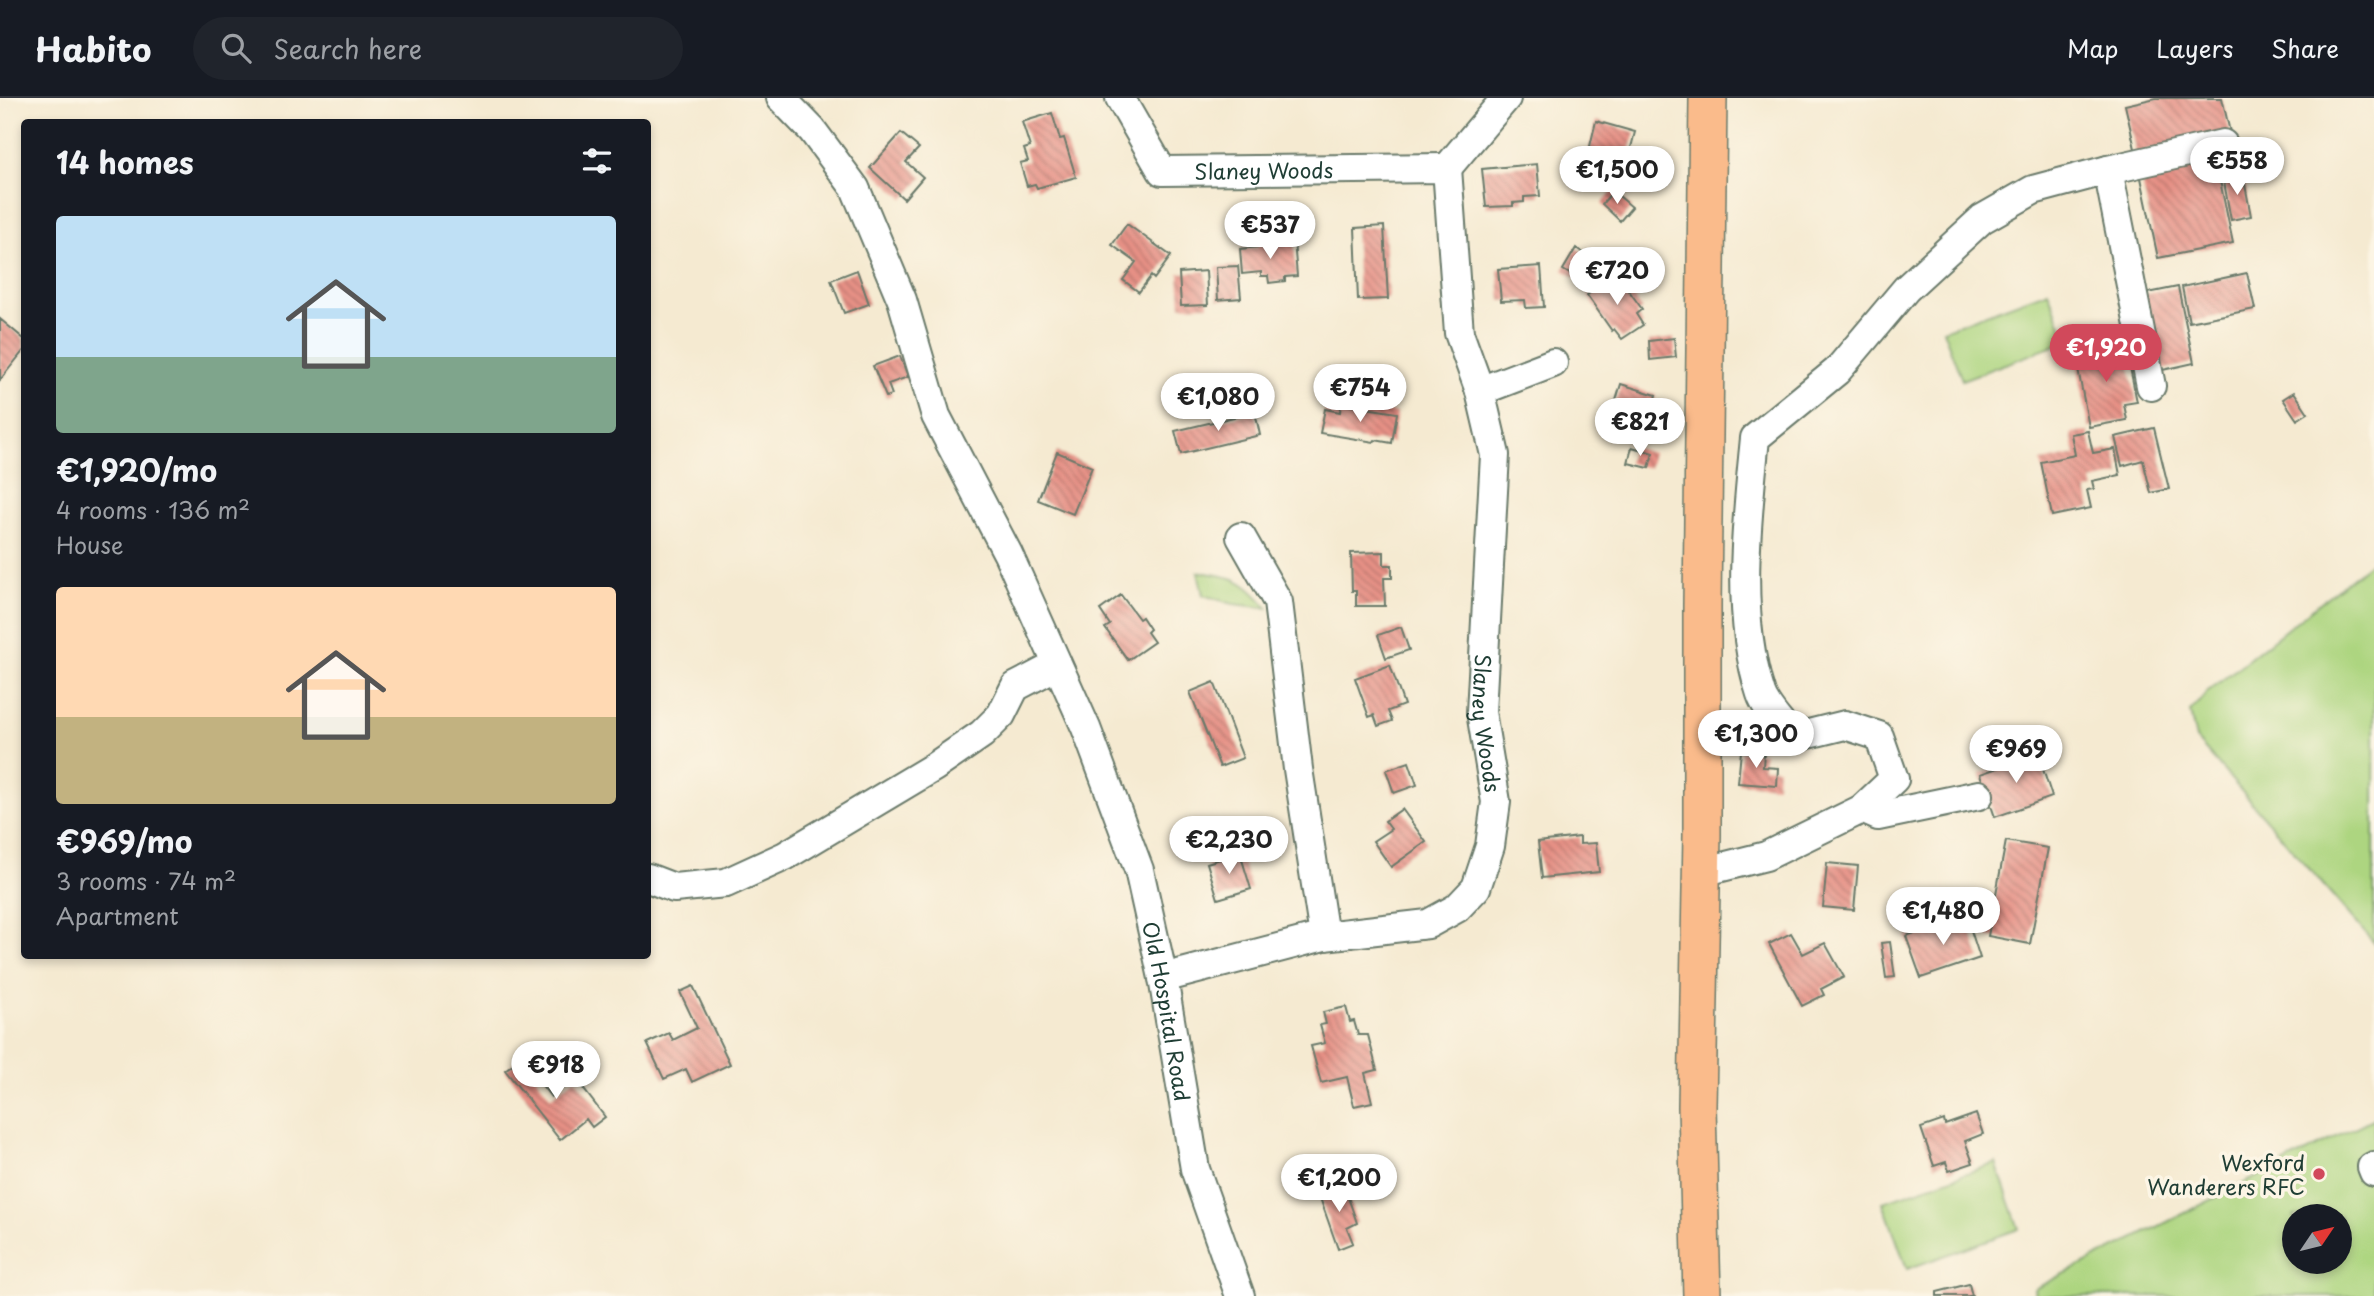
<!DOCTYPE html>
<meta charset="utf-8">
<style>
:root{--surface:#171b24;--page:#20242c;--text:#f1f3f6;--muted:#9ea1a6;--line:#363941;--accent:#d1495b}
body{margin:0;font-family:"Playpen Sans",sans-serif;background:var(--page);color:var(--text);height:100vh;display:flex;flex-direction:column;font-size:26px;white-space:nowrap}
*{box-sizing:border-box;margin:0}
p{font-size:23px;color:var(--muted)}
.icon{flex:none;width:38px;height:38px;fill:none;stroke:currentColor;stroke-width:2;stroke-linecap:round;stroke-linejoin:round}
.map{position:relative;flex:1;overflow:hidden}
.details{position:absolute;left:21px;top:21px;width:630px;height:840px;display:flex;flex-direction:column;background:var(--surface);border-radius:7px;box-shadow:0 4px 10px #0003}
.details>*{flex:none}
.needle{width:46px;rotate:55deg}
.tools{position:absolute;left:2282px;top:1106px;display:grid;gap:14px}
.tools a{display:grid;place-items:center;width:70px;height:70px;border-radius:50%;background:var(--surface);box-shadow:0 4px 10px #0003;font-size:35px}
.price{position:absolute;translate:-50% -60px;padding:0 16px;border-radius:24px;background:#fff;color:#222;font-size:23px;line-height:46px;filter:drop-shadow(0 2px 4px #0008)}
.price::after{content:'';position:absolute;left:50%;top:42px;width:21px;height:16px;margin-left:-10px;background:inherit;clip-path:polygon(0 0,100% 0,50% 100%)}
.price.active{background:var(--accent);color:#fff}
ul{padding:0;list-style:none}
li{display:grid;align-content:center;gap:14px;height:371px;padding:0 35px}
li span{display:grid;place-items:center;height:217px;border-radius:7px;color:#555}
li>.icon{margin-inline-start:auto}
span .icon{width:126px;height:126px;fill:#fffc;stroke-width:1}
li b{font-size:30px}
h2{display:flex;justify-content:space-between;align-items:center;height:84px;padding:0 35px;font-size:30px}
header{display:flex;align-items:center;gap:42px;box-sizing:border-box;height:98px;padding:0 35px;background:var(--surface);border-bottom:2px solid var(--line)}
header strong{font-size:33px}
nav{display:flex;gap:38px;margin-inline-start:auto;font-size:24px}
.search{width:490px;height:63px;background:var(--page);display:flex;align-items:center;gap:18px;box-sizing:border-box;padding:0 24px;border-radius:38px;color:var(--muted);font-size:26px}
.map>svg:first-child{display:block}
.grass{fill:#add580;stroke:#66895a;stroke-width:2;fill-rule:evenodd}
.building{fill:url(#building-back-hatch)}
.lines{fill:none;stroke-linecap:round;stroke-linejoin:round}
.minor-casing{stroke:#6a7a6b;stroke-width:32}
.major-casing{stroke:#6a7a6b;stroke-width:40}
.minor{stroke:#fff;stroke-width:28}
.major{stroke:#fabb8b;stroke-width:37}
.poi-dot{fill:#d1495b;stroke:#fcf5e5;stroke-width:2.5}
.labels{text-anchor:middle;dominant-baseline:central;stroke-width:7;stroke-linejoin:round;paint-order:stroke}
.street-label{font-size:21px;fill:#1f3d34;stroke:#fcf5e5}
.poi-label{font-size:21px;fill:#1f3d34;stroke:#fcf5e5;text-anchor:end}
</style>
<header>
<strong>Habito</strong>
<div class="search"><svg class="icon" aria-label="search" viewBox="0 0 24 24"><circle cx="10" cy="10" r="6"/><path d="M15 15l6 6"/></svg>Search here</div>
<nav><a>Map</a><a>Layers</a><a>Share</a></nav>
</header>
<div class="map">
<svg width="2374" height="1198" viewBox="0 0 2374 1198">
<defs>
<pattern id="building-back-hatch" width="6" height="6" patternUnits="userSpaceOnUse" patternTransform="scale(1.75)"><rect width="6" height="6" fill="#e69085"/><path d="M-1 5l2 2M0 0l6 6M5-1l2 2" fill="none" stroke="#ba776e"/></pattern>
</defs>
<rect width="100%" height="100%" fill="#fcf5e5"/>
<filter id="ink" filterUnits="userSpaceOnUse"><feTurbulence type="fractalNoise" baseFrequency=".0143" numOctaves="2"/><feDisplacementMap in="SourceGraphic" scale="14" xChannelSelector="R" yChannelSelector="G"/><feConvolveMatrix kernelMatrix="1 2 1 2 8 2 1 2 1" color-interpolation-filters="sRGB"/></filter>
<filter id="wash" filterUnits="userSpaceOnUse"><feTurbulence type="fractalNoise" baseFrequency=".00686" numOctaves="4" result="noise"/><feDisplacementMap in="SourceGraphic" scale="28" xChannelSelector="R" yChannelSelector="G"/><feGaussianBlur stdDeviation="1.57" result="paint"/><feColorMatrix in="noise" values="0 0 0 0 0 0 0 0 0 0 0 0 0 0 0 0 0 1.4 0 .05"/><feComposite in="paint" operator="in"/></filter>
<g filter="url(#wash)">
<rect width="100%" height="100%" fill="#f5ead1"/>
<path class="grass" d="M2048,193L2067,243L1962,282L1943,232Z
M2374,462V845L2196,641L2190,614L2207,594Z
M1198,474C1234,478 1244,481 1268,510L1233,506L1203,497Z
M2374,1020V1198H2035L2034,1191ZM2294,1118H2340V1164H2294Z
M1996,1065L2019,1131L1907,1171L1883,1104Z"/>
<g id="blocks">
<path class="building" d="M2156,0H2222L2230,34L2136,55L2125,7Z
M1052,15L1060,41L1064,40L1076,79L1037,90L1035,86L1027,88L1020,65L1028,63L1024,51L1030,49L1022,24Z
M1596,23L1635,34L1625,73L1619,71L1617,78L1600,74L1602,69L1586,65Z
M901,35L919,50L906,64L923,79L904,101L870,70Z
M2215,59L2233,145L2158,160L2140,75Z
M1537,66L1540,98L1524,99V104L1513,105V108L1486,109L1482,71Z
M2243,76L2251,118L2231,122L2223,79Z
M1613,93L1632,109L1620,123L1602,106Z
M1127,126L1171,158L1154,181L1151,178L1139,194L1123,182L1136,164L1112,147Z
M1384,128L1388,201L1358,202L1355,130Z
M1294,143L1297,178L1285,179V183L1269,185L1268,178H1261V174L1242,176L1240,151L1257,149V146Z
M1576,150L1591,160L1578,181L1563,172Z
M1238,168L1241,200L1218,202L1216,169Z
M1541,168L1544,209L1526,210L1525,202L1501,203L1498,171Z
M857,172L869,206L844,215L831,182Z
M1206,173L1208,207L1181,208L1179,175Z
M2247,175L2255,211L2189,224L2182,189Z
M1617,176L1642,211L1636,216L1643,227L1622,241L1614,231L1612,233L1587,197Z
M2178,189L2194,265L2158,273L2143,196Z
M0,221L24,241V252L0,282Z
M1674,240L1676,259L1650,262L1649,243Z
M2125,245L2137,304L2124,306L2127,322L2089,329L2075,255Z
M900,258L908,279L888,286L892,297L886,299L873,268Z
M1621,286L1656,297L1645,334L1610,322Z
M2294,294L2308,315L2297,322L2283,301Z
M1341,306L1397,315L1392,345L1375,342L1374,344L1320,335L1325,311L1340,314Z
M1255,314L1260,337L1181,356L1175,333Z
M2154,330L2169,391L2151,395L2143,362L2122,368L2115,339Z
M2088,333L2093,355L2115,351L2120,377L2092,383L2094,391L2087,392L2091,410L2052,418L2041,364L2075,357L2071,336Z
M1632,349L1653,355L1649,370L1628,365Z
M1057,354L1092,369L1073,416L1038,402Z
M1384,454V467H1392V480H1384L1385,508H1356V493H1352L1351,455Z
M1121,497L1139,521L1142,519L1150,531L1147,534L1154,544L1128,562L1105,530L1110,527L1100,512Z
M1401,529L1409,552L1386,560L1378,537Z
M1390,567L1404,607L1388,613L1392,623L1378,628L1374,617L1369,619L1355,580Z
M1214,584L1243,660L1220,669L1190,594Z
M1741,653L1764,655L1763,669L1778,670L1777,688L1738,685Z
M2038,656L2052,699L1995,719L1980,676Z
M1409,664L1417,687L1394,695L1386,672Z
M1402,711L1426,744L1391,769L1373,743L1391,731L1385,723Z
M1580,739V746L1596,745L1599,774L1542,780L1538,744Z
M2006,743L2048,750L2030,846L1988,838Z
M1240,755L1251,791L1218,801L1207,765Z
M1827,765L1858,768L1854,812L1823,809Z
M1966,817L1980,860L1921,880L1906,838Z
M1791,835L1803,856L1825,845L1844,879L1821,891L1824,897L1802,908L1769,846Z
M1890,844L1895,879L1886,880L1881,845Z
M693,888L730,966L692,984L686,971L664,981L647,945L669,935L673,942L697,930L680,894Z
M1346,909L1350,924L1354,923L1358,937H1368L1377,972L1365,975L1372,1004L1354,1008L1347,979L1321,985L1311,948L1325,945L1320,927L1326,926L1323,914Z
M521,960L551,999L575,980L605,1019L592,1029L586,1021L560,1042L505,972Z
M1976,1016L1983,1036L1965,1043L1973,1065L1949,1073L1946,1064L1934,1068L1921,1030L1944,1022L1945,1027Z
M1343,1085L1357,1125L1347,1130L1353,1145L1338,1151L1318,1094Z
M1969,1186L1972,1198H1937V1194Z"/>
</g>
</g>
<g filter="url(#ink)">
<use href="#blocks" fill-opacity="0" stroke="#6a7a6b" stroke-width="2"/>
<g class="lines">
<defs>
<g id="minor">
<path id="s1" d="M781,0L812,32L855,90L902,202L936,318L1008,456L1086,630L1139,772L1163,880L1195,1071L1240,1198"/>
<path id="s2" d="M1120,0L1162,73L1447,70L1459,235L1480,293L1495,357L1481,614L1496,704L1490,748L1476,790L1457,810L1428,826L1324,838L1163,880"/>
<path d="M1447,70L1506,0"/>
<path d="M2108,72L2151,288"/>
<path d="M1480,293L1553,265"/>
<path d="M1241,439L1278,504L1298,671L1324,838"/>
<path d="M1862,711L1878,718L1979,697"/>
<path d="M1702,774L1766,758L1862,711L1894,681L1879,638L1845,627L1792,640C1783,627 1766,611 1761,596C1735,516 1747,422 1755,340L1837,273L1906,191L1982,121L2033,92L2108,72L2223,46"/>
<path d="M648,780L674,790L726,785L785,758L934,669L982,636L1001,617L1015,589L1057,567"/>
<path d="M2374,1068L2372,1069L2374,1074"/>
</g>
<path id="major" d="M1702,1198L1697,1009L1702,737V506L1708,0"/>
</defs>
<use href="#minor" class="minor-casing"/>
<use href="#major" class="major-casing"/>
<use href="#minor" class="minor"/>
<use href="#major" class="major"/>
</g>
</g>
<circle class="poi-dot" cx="2319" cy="1076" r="7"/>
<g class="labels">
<g class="street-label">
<text stroke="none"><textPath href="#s2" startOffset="186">Slaney Woods</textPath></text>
<text stroke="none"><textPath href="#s2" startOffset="931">Slaney Woods</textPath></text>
<text stroke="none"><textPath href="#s1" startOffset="1001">Old Hospital Road</textPath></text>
</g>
<g class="poi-label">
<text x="2305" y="1064">Wexford<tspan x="2305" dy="24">Wanderers RFC</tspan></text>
</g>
</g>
</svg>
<div class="tools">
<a><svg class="needle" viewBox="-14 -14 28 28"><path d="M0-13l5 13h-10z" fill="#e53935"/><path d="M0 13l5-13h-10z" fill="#9ea1a6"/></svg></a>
</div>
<b class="price" style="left:2237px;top:99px">€558</b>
<b class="price" style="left:1617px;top:108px">€1,500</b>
<b class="price" style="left:1270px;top:163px">€537</b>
<b class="price" style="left:1617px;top:209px">€720</b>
<b class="price active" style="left:2106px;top:286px">€1,920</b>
<b class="price" style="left:1360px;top:326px">€754</b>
<b class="price" style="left:1218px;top:335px">€1,080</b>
<b class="price" style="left:1640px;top:360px">€821</b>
<b class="price" style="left:1756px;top:672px">€1,300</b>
<b class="price" style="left:2016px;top:687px">€969</b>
<b class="price" style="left:1229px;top:778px">€2,230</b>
<b class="price" style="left:1943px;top:849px">€1,480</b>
<b class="price" style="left:556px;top:1003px">€918</b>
<b class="price" style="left:1339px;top:1116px">€1,200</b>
<section class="details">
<h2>14 homes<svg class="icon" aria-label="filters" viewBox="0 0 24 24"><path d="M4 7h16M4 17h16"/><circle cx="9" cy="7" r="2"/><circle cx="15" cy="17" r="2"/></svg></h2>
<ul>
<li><span style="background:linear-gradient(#bfe0f5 65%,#7fa58c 0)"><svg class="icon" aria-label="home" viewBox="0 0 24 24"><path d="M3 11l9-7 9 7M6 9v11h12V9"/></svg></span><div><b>€1,920/mo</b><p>4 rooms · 136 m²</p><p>House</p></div></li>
<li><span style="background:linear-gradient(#ffd9b3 60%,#c2b280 0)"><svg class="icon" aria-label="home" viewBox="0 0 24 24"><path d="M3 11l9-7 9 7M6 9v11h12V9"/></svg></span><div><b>€969/mo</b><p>3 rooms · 74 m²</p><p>Apartment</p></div></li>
</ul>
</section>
</div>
